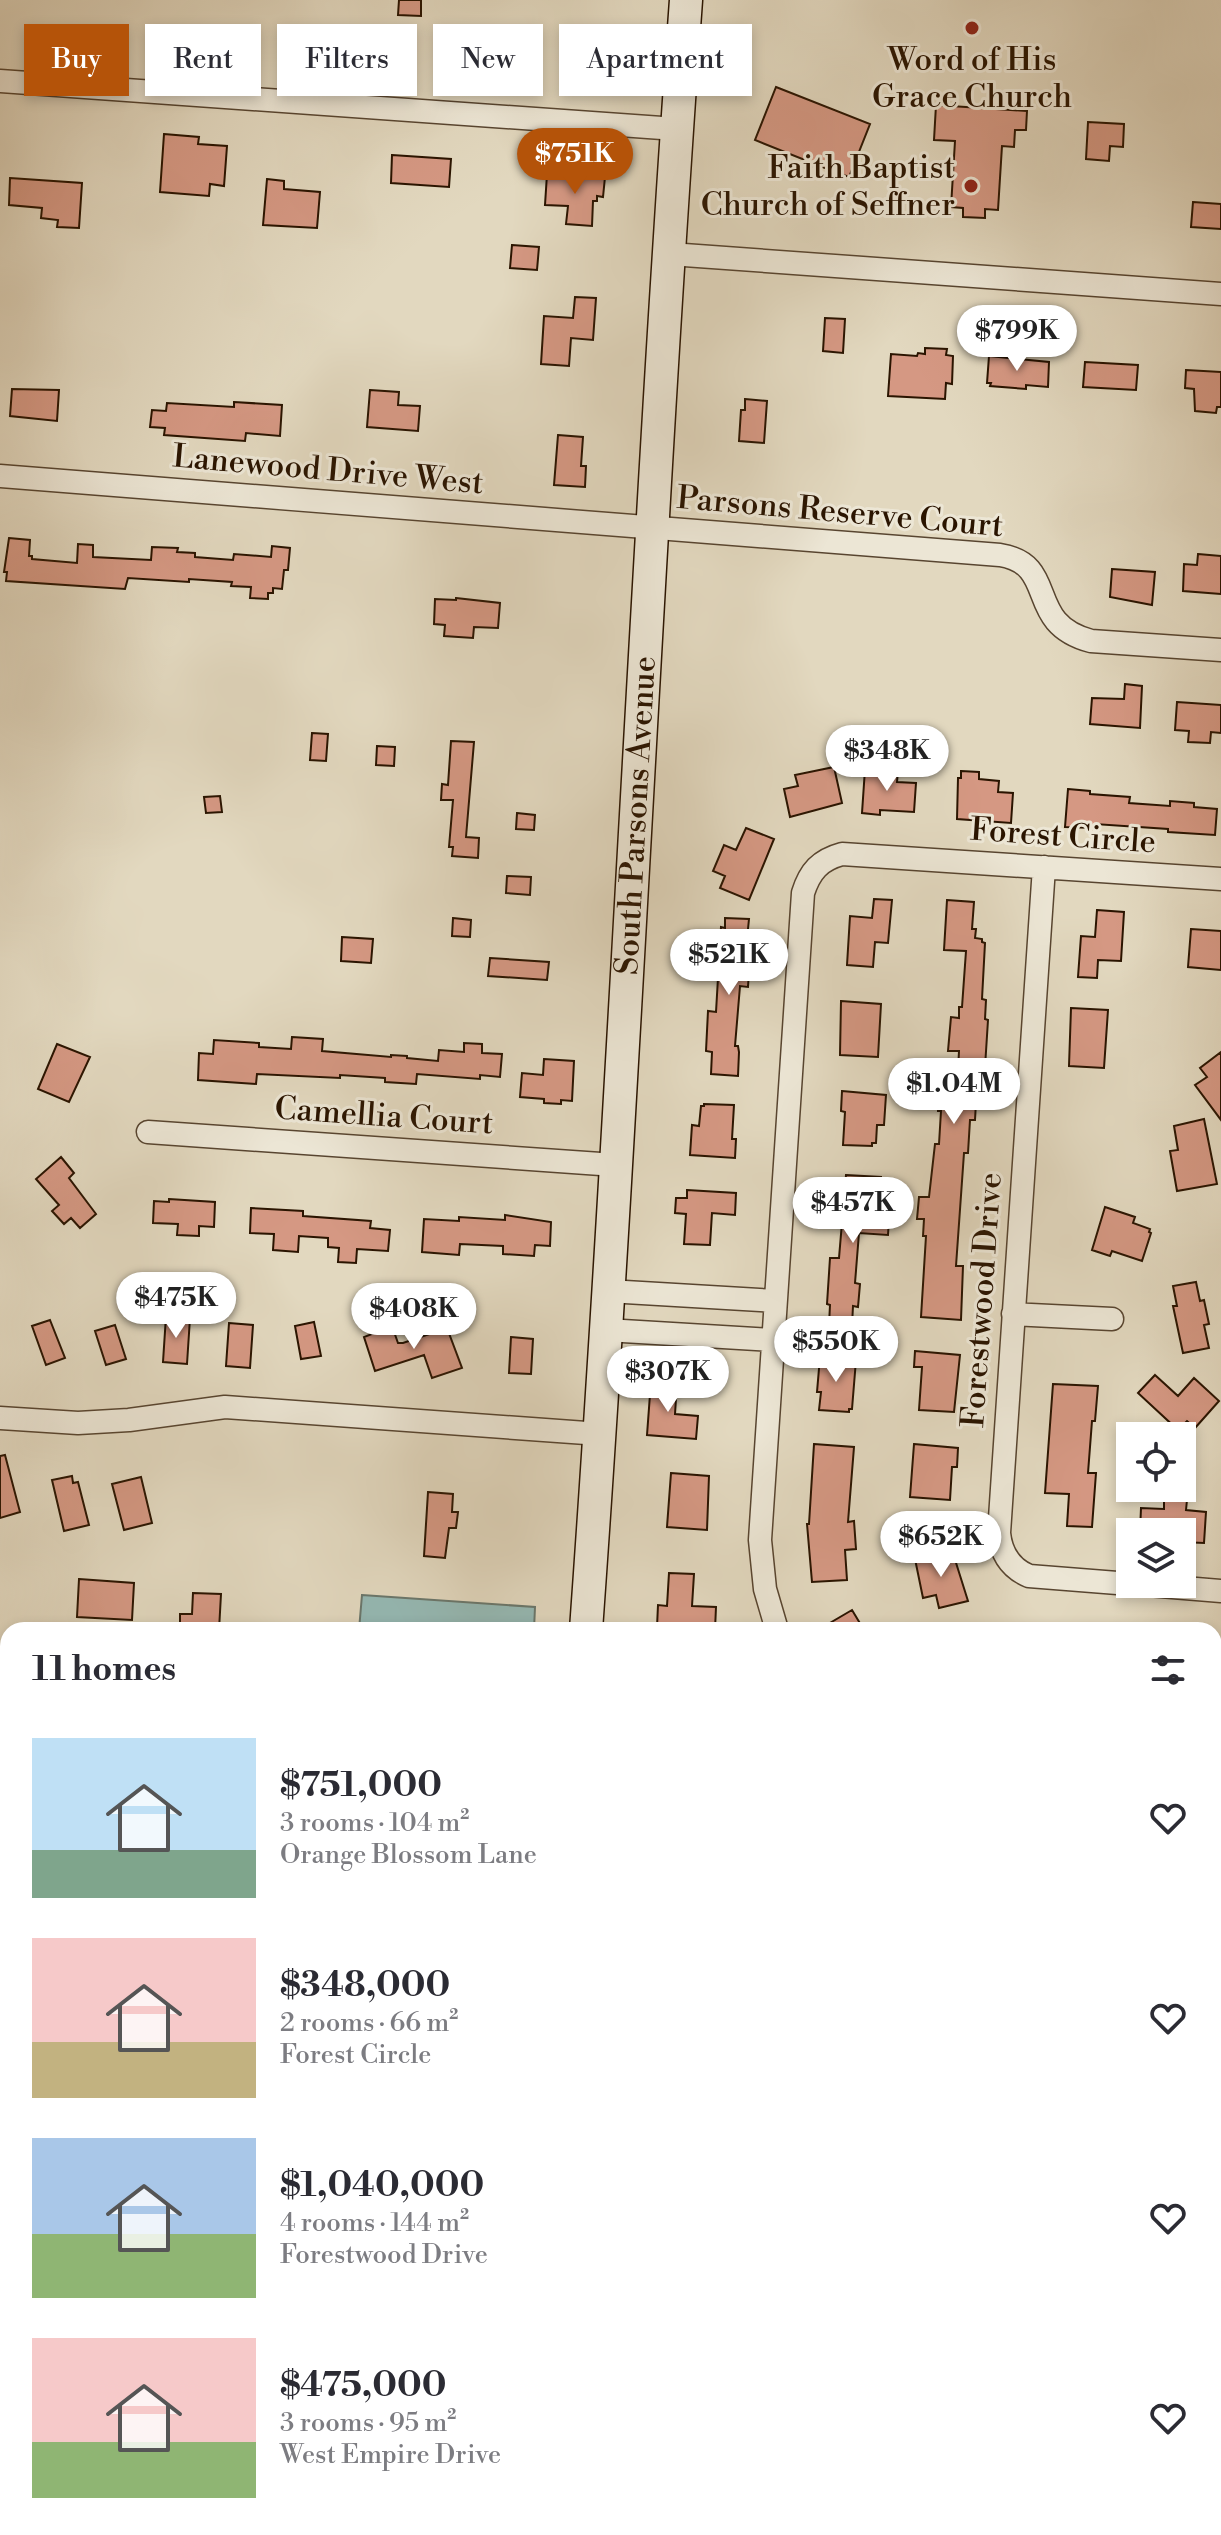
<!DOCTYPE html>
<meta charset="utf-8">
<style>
:root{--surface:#fff;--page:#f2f2f3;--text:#2b2b33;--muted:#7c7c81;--accent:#b45309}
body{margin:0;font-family:"Libre Bodoni",serif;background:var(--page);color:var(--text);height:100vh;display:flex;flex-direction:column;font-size:30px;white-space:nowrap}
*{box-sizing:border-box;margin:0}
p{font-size:26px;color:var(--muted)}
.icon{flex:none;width:44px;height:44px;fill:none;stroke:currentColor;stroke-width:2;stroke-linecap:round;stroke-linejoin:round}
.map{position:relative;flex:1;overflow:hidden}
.drawer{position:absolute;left:0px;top:1622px;width:1222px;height:914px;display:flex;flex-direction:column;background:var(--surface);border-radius:24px 24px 0 0;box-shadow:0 4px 12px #0003}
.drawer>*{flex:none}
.banner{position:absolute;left:24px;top:24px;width:800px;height:72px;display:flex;gap:16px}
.controls{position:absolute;left:1116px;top:1422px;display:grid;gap:16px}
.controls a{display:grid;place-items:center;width:80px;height:80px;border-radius:0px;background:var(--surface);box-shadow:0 4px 12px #0003;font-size:40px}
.price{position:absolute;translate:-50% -68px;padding:0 18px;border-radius:28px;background:#fff;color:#222;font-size:26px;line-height:52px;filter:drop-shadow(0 2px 4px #0008)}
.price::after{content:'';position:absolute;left:50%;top:48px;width:24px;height:18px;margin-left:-12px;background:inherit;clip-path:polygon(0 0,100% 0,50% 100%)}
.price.on{background:var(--accent);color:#fff}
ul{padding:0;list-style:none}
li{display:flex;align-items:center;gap:24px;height:200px;padding:0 32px}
li span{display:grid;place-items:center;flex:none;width:224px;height:160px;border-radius:0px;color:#555}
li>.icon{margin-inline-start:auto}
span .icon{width:96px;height:96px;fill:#fffc;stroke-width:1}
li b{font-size:34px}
h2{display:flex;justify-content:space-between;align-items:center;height:96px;padding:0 32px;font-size:34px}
.chip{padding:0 28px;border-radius:0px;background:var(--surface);box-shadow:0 4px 12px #0003;font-size:28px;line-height:72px}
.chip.on{background:var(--accent);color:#fff}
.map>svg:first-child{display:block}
.water{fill:#95b9b4;stroke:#6a776c;stroke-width:2}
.building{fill:#d59883;stroke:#2a1400;stroke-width:2}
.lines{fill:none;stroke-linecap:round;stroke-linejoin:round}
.street-casing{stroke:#584530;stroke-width:25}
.secondary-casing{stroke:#2a1400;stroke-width:35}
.street{stroke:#ece6d5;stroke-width:22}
.secondary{stroke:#ece6d5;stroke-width:32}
.poi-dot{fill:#8f2418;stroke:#ece6d5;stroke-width:3}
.labels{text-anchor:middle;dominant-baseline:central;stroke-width:6;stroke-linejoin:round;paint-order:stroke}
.poi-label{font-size:32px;fill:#2a1400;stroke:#ece6d5}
.street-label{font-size:32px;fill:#2a1400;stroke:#ece6d5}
</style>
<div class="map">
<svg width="1221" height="2535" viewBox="0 0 1221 2535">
<rect width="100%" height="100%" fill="#e2d8bf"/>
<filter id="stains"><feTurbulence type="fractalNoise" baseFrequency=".0025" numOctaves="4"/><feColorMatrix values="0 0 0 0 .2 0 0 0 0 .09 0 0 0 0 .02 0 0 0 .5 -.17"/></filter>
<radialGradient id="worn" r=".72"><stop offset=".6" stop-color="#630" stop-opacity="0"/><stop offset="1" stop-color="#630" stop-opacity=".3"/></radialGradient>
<path class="water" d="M362,1595L535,1607L534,1630H359Z"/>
<path class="building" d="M399,0H421V16L398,15Z
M590,26L617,28L613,79L567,76L569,53L588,54Z
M776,87L870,124L849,177L817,165L808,168L805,160L755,140Z
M936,105L1027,111L1026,130H1015L1014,147L1002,146L998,210L985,209V218L963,217V208L951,207L955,141L934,140Z
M1088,122L1124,124L1123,147L1110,146L1109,161L1086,159Z
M164,134L199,137L198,144L227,146L224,186L210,184L209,196L160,192Z
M392,155L451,159L449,187L391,183Z
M547,174L605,177L603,197L597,196V201H593L592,226L566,224L568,206L545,205Z
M10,178L82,183L79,228L57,227L58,220L41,218L42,208L9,205Z
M267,179L284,181V189L320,192L317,228L263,225Z
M1193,202L1221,204V229L1191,227Z
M512,245L539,247L537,270L510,268Z
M575,297L596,298L593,340L571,338L569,366L541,364L544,316L573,318Z
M825,318L845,319L843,353L823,351Z
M925,348L947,349L946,355L953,356L952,384L946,383L945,399L888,396L891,354L917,356L918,353L925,354Z
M989,356L1049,362L1048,387L1026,385V389L990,386L991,383H987Z
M1085,362L1138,365L1136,390L1083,387Z
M1186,370L1221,372V407H1217L1216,413L1195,411L1194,389L1185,388Z
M12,389L59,390L57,421L10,416Z
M370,390L399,392L398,405L420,406L418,431L367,427Z
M745,399L767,401L764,443L739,441L741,410H745Z
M234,402L282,405L280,436L246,433L245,441L164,435L165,428L150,427L152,410L166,411L167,403L234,407Z
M558,435L583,437L581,466H586L585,487L554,485Z
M9,538L30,540L29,556H32V559L77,563L78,544L93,545V557L151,560L152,547L178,548L177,552L195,553V557L233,560L234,554L271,557L272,546L290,548L288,570H284L282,589L273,588V593H268V599L250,598L251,587L231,586L232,582L189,579V582L128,578L125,589L6,581L7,572H4Z
M1198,554L1221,556V594L1183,591L1184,564L1197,565Z
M1112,569L1155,572L1152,605L1110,597Z
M456,598L500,603L498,628L474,627L473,638L444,636L445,625L434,624L435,599L456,600Z
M1125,684L1142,686L1140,728L1090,724L1092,698L1124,699Z
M1177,702L1221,705V733L1211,732L1210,743L1188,742L1189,731L1175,730Z
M312,733L328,734L326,761L310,760Z
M451,741L474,742L466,837L479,838L478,858L452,856L453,847H449L453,800H441L442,784L448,785Z
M377,746L395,747L394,766L376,765Z
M834,767L842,803L790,817L784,789L798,786L795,775Z
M865,769L898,771L897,782L916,783L914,812L880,810V815L862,813Z
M961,771L979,772V779L999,781L998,792L1013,793L1011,823L957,819L958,778H961Z
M1068,789L1090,791V794L1130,797L1129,803L1170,806V801L1194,803V807L1217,809L1215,835L1168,832V829L1095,824V828L1065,827Z
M220,796L222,812L206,813L204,797Z
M517,813L535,815L534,830L516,829Z
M746,828L774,839L749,900L720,888L725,876L713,871L724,845L736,850Z
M507,876L531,877L530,895L506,893Z
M874,899L892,900L888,943L875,942L873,967L847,965L850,916L872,918Z
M947,900L974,902L972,929H976L975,938L982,939V942L985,943L982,999L986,1000L985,1019L988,1020L985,1067H978L975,1120H970L968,1153H964L956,1266H963L961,1320L921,1317L926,1236H923L924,1219H917L919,1197H929L935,1144H939L941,1111H938L939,1092L950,1093V1089L957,1090L959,1051H948L951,1017L959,1018V1007H962L966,951L944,950Z
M1097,910L1124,912L1121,961L1098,960L1097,978L1078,977L1081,936L1095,937Z
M453,918L471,920L470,937L452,936Z
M725,918L749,919L747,939H751L748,987L740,986L735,1046H738L739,1052L738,1076L711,1074L712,1052L706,1051L708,1011L716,1012L721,927L725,928Z
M1191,929L1221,931V970L1188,967Z
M342,937L373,939L371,963L341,961Z
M490,958L549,962L547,980L488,976Z
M841,1001L881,1004L878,1057L840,1055Z
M1071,1008L1108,1010L1104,1068L1069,1066Z
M292,1037L323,1039L322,1051L391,1057V1055L407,1056V1058L438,1061L439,1050L464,1052V1043L482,1044V1053L502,1054L500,1077L480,1075V1079L417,1074L416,1084L385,1082V1078L340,1075V1078L257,1074L256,1084L198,1080L199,1053L213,1054L214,1040L259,1043V1047L291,1049Z
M57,1044L90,1057L69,1102L38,1089Z
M1221,1052V1120L1195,1085L1207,1077L1200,1068Z
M544,1059L574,1061L572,1101L561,1100V1104L544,1103V1099L520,1097L522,1073L543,1075Z
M842,1091L886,1095L884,1125H877L876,1143H872V1146L843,1145L845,1112L841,1111Z
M704,1104L734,1105L732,1139H736L735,1158L690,1155L692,1125L699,1126L701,1106H704Z
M1204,1119L1217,1184L1177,1191L1170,1151L1178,1150L1174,1126Z
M61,1157L74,1173L69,1178L96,1214L80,1228L71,1218L64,1224L52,1211L59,1205L36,1179Z
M846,1175L881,1177L878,1217L889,1218L888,1235L859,1233L855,1283L860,1284L858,1307L853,1306L852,1326L829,1325L830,1305L827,1304L830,1258H839Z
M687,1190L736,1193L735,1215L712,1213L710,1245L684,1244L686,1214L675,1213L676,1198H687Z
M169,1199L215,1202L214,1227L199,1226V1236L177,1235L178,1224L153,1223L154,1201L169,1202Z
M1105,1207L1135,1217L1133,1223L1150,1229L1149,1232L1151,1233L1142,1261L1112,1251L1110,1256L1092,1250Z
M251,1208L303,1211V1216L371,1221L370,1228L390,1230L388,1251L357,1249L356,1263L338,1262L339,1248L328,1247V1238L299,1236L298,1252L273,1250L274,1234L250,1233Z
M505,1215L551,1222L550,1246L535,1245L534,1256L503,1254V1246L460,1244L459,1255L422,1252L424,1219L459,1221V1217L505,1220Z
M1196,1282L1200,1301L1204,1300L1209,1324L1204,1325L1209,1348L1183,1353L1173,1306H1177L1173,1286Z
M166,1316L190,1318L187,1364L163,1362Z
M50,1320L65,1358L46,1365L32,1326Z
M314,1322L321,1356L301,1359L295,1326Z
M229,1323L253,1325L250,1368L226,1366Z
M115,1325L126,1359L106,1365L95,1331Z
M392,1326L398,1343H403L447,1328L462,1368L432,1378L424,1355L375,1371L364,1337Z
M511,1337L533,1339L531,1374L509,1373Z
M915,1351L960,1355L954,1412L919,1410L922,1367H914Z
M820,1357L856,1360L852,1409H849V1412L819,1410L821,1392H817Z
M1155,1375L1178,1396L1194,1378L1219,1401L1195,1428L1187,1421L1178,1430L1138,1393Z
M651,1381L677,1383L675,1414L698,1416L696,1439L647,1435Z
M1053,1384L1098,1386L1095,1421H1092L1088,1473H1096L1092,1527L1067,1526L1069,1494L1045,1493Z
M814,1444L854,1447L848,1522L854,1521L856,1549L845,1550L847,1580L812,1582L807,1524H809Z
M914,1444L958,1448L957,1467H952L950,1500L910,1497Z
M5,1455L20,1512L0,1518V1456Z
M671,1473L709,1476L707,1530L667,1527Z
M72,1476L73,1483L78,1482L89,1525L64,1531L52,1480Z
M141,1477L152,1523L124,1530L112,1484Z
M428,1492L453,1494L452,1512H458L456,1528H449L445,1558L424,1556Z
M1164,1498L1187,1500L1186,1510L1206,1512L1204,1543L1182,1542V1532H1140L1141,1508L1164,1509Z
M952,1550L968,1601L939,1608L936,1595L923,1598L915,1559Z
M669,1573L694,1574L692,1606L716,1607L715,1630L657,1627L658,1605L667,1606Z
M79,1579L134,1583L132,1620L77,1617Z
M193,1593L221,1594L219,1630H180V1614H192Z
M852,1610L864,1630H818Z"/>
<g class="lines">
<defs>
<path id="street" d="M0,81L676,129
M670,254L1221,294
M0,476L1000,555C1060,565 1023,623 1091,641L1221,650
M1044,867L999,1533C1001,1553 1010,1568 1029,1576L1130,1584
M148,1132L615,1165
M608,1291L775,1301
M1013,1314L1112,1319
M606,1330L773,1340
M0,1418L78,1423L129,1420L225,1407L600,1434
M1136,1584L1221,1591
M777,1630L765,1589L760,1540L803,893C810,871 820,860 842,854L1221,879
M1214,1826L1221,1827
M0,1860L8,1861
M1214,2094L1221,2089
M0,2106H8
M0,2341L8,2342
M1214,2410H1221"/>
<g id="secondary">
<path id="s1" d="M586,1630C625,1087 647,543 686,0"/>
<path d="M523,2535L524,2528"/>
</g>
</defs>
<use href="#street" class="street-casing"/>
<use href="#secondary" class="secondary-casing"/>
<use href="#street" class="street"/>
<use href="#secondary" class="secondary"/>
</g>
<g class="poi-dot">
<circle cx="972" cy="28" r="8"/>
<circle cx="971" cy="186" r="8"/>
</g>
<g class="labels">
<g class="poi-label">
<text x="972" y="60">Word of His<tspan x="972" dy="37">Grace Church</tspan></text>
<text x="955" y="168" text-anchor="end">Faith Baptist<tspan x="955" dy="37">Church of Seffner</tspan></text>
</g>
<g class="street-label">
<text transform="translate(328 470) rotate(5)">Lanewood Drive West</text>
<text transform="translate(840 512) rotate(5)">Parsons Reserve Court</text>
<text stroke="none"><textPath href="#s1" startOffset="816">South Parsons Avenue</textPath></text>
<text transform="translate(1063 836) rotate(4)">Forest Circle</text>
<text transform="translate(384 1116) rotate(4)">Camellia Court</text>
<text transform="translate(982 1300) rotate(-86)">Forestwood Drive</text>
</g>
</g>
<rect width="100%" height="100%" filter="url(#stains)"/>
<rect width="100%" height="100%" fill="url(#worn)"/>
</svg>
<div class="controls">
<a><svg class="icon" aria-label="locate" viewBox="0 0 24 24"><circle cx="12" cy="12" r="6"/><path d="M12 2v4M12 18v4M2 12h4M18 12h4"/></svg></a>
<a><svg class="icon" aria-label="layers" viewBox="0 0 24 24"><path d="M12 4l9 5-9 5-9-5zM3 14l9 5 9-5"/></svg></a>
</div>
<b class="price on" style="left:575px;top:196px">$751K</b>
<b class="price" style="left:1017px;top:373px">$799K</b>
<b class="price" style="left:887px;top:793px">$348K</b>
<b class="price" style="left:729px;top:997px">$521K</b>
<b class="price" style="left:954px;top:1126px">$1.04M</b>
<b class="price" style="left:853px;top:1245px">$457K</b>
<b class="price" style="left:176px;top:1340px">$475K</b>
<b class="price" style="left:414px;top:1351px">$408K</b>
<b class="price" style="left:836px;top:1384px">$550K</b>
<b class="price" style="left:668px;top:1414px">$307K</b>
<b class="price" style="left:941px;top:1579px">$652K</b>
<div class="banner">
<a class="chip on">Buy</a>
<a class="chip">Rent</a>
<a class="chip">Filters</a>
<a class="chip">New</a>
<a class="chip">Apartment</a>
</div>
<section class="drawer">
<h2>11 homes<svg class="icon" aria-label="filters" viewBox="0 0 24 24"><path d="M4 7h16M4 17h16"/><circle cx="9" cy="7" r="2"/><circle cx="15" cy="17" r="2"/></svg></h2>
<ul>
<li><span style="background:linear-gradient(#bfe0f5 70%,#7fa58c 0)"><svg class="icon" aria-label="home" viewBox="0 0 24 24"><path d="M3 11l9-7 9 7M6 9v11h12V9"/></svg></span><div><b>$751,000</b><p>3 rooms · 104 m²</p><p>Orange Blossom Lane</p></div><svg class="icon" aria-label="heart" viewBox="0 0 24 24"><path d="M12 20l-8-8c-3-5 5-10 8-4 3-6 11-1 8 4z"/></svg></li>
<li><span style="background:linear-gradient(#f6c9c9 65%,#c2b280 0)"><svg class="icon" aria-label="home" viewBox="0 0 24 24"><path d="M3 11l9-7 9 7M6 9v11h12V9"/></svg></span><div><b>$348,000</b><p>2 rooms · 66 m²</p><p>Forest Circle</p></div><svg class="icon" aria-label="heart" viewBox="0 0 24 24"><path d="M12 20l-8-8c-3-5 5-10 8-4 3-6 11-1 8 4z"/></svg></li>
<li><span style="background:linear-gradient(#a9c7e8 60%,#8fb573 0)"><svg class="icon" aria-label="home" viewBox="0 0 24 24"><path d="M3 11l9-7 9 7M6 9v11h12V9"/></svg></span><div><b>$1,040,000</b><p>4 rooms · 144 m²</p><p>Forestwood Drive</p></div><svg class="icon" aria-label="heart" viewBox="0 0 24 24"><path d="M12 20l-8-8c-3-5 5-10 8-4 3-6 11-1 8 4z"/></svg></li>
<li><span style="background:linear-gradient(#f6c9c9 65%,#8fb573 0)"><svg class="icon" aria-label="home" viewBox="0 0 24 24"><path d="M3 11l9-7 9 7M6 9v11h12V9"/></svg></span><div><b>$475,000</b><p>3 rooms · 95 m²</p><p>West Empire Drive</p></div><svg class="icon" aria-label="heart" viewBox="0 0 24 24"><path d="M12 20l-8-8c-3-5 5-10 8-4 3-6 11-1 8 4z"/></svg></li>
</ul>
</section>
</div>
